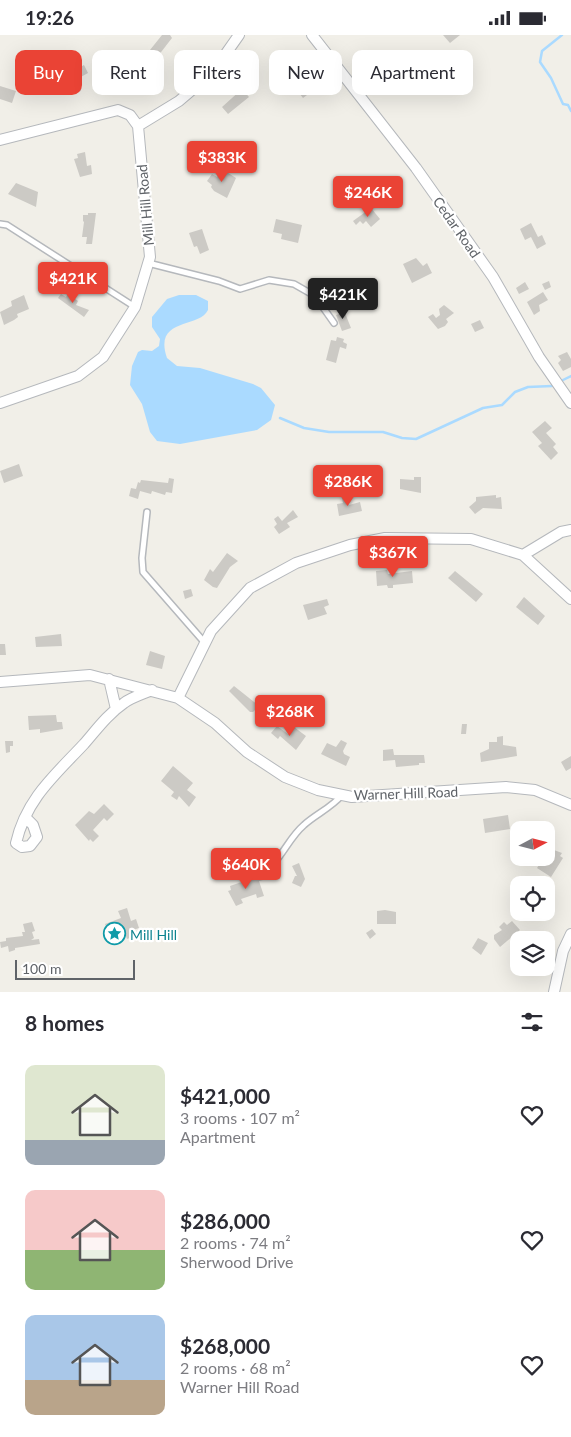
<!DOCTYPE html>
<meta charset="utf-8">
<style>
:root{--surface:#fff;--page:#f2f2f3;--text:#2b2b33;--muted:#7c7c81;--accent:#ea4335}
body{margin:0;font-family:Lato,sans-serif;background:var(--page);color:var(--text);height:100vh;display:flex;flex-direction:column;font-size:19px;white-space:nowrap}
*{box-sizing:border-box;margin:0}
p{font-size:16px;color:var(--muted)}
.icon{flex:none;width:28px;height:28px;fill:none;stroke:currentColor;stroke-width:2;stroke-linecap:round;stroke-linejoin:round}
.map{position:relative;height:957px;overflow:hidden}
.details{display:flex;flex-direction:column;background:var(--surface);flex:1}
.details>*{flex:none}
.guide{position:absolute;left:15px;top:15px;width:541px;height:45px;display:flex;gap:10px}
.needle{width:32px;rotate:83deg}
.controls{position:absolute;left:510px;top:786px;display:grid;gap:10px}
.controls a{display:grid;place-items:center;width:45px;height:45px;border-radius:10px;background:var(--surface);box-shadow:0 5px 20px #0002;font-size:25px}
.scale{position:absolute;left:15px;bottom:12px;width:120px;box-sizing:border-box;padding-left:5px;border:2px solid #5f6368;border-top:0;font-size:14px;line-height:18px;white-space:nowrap;color:#5f6368;-webkit-text-stroke:4px #fff;paint-order:stroke}
.price{position:absolute;translate:-50% -42px;padding:0 11px;border-radius:5px;background:var(--accent);color:#fff;font-size:16px;line-height:32px;filter:drop-shadow(0 1px 2px #0008)}
.price::after{content:'';position:absolute;left:50%;top:30px;width:15px;height:11px;margin-left:-8px;background:inherit;clip-path:polygon(0 0,100% 0,50% 100%)}
.price.current{background:#222;color:#fff}
ul{padding:0;list-style:none}
li{display:flex;align-items:center;gap:15px;height:125px;padding:0 25px}
li span{display:grid;place-items:center;flex:none;width:140px;height:100px;border-radius:10px;color:#555}
li>.icon{margin-inline-start:auto}
span .icon{width:60px;height:60px;fill:#fffc;stroke-width:1}
li b{font-size:21px}
h2{display:flex;justify-content:space-between;align-items:center;height:60px;padding:0 25px;font-size:21px}
.pill{padding:0 18px;border-radius:10px;background:var(--surface);box-shadow:0 5px 20px #0002;font-size:18px;line-height:45px}
.pill.current{background:var(--accent);color:#fff}
.status{display:flex;justify-content:space-between;align-items:center;height:35px;padding:0 25px;background:var(--surface);direction:ltr}
.status svg{height:14px;fill:currentColor}
.map>svg:first-child{display:block}
.water{fill:#aadaff}
.lines{fill:none;stroke-linecap:round;stroke-linejoin:round}
.stream{stroke:#aadaff;stroke-width:2.5}
.building{fill:#cccac5}
.lane-casing{stroke:#b5b8bc;stroke-width:8}
.street-casing{stroke:#b5b8bc;stroke-width:12}
.lane{stroke:#fff;stroke-width:5}
.street{stroke:#fff;stroke-width:10}
.labels{text-anchor:middle;dominant-baseline:central;stroke-width:4.5;stroke-linejoin:round;paint-order:stroke}
.street-label{font-size:14px;fill:#5f6368;stroke:#fff}
.culture-label{font-size:14px;fill:#0d838f;stroke:#fff;text-anchor:start}
</style>
<div class="status"><b>19:26</b><svg viewBox="0 0 49 12"><path d="M0 12V9h3v3zM5 12V6h3v6zM10 12V3h3v9zM15 12V0h3v12zM26 1h20v11H26zM47 4h2v5h-2z"/></svg></div>
<div class="map">
<svg width="571" height="957" viewBox="0 0 571 957">
<rect width="100%" height="100%" fill="#f1efe8"/>
<path class="water" d="M179,260H196L208,266V275C199,294 153,282 167,323L177,331L200,333L253,349L261,353L275,370L271,385L257,395L180,409L157,406L150,397L142,369L130,350L132,331L138,317L142,315L152,316L159,311L160,304L152,292V282L167,264Z"/>
<g class="lines">
<path class="stream" d="M562,0L542,16L540,27L551,43L563,69L568,70L571,76
M563,345L571,341
M280,383L304,393L329,397H383L402,403L416,404L483,373L502,370L515,357L528,352L552,351"/>
</g>
<path class="building" d="M162,0H170L172,3L158,21L150,15Z
M443,0H460L450,8Z
M84,30L88,38L79,43L75,35Z
M291,33L311,57L303,63L284,39Z
M78,44L81,56L64,60L61,49Z
M0,51L16,56L12,68L0,64Z
M242,54L249,62L228,79L222,72Z
M85,117L87,131L91,130L92,139L80,142L74,124L78,123L77,119Z
M222,134L236,143L227,163L214,156L211,152L212,150L207,146L212,139L217,142Z
M16,148L38,157L36,172L8,159Z
M371,173L380,184L371,192L366,186L363,189L360,186L356,190L353,186Z
M88,178H96L92,209H86L87,202H82L84,187L83,186V180H88Z
M276,184L302,190L298,208L281,204L282,199L273,197Z
M531,188L538,202L542,200L546,209L537,214L531,202L525,205L520,194Z
M202,194L209,215L200,219L197,211L194,212L189,198Z
M416,223L423,231L427,228L432,238L412,248L403,229Z
M549,246L551,252L545,255L542,249Z
M525,247L529,254L519,259L516,253Z
M543,257L548,265L539,270L540,276L534,280L527,267Z
M61,259L66,262L68,259L78,266L76,270L89,275L84,282L58,263Z
M24,260L29,274L17,279L18,282L14,285L4,290L0,277L12,271L11,266Z
M444,270L454,278L446,284L448,287L445,291L438,294L428,282L433,279L436,283L440,280L439,274Z
M343,273L351,293L342,296L336,280L339,279L338,275Z
M480,285L484,293L475,297L471,289Z
M337,302L344,304L343,307L347,309L346,314L340,312L336,328L326,325L331,305L336,306Z
M567,317L571,324V332L563,336L558,328L561,325L558,321Z
M545,386L552,393L546,398L556,409L553,412L558,418L551,425L538,411L542,408L532,397Z
M19,429L23,441L4,448L0,436Z
M414,442H421V458L400,454V444L414,445Z
M169,443L174,444L172,458L166,457L165,460L152,456L151,459L140,456L138,464L129,461L131,453L136,454L138,447L140,448L141,445L168,448Z
M347,458L349,470L360,467L362,476L339,481L337,469L343,468L341,459Z
M496,460V463L501,462L502,474L483,473L475,479L469,472L476,466V462Z
M293,475L298,482L287,488L290,492L279,499L274,492L277,489L274,484L278,481L282,486Z
M227,518L238,526L230,532L217,553L213,552L204,545L210,534L213,537Z
M387,535L388,539L412,536L413,548L393,550V553H388L387,550L377,551L376,536Z
M455,536L483,559L476,567L448,543Z
M191,554L193,561L185,564L183,556Z
M524,562L545,581L538,590L516,572Z
M327,564L329,570L324,572L327,579L308,585L303,570Z
M61,599L62,611L36,612L35,602Z
M0,609H5L6,620H0Z
M150,616L165,621L162,634L146,630Z
M234,651L259,671L253,677H250L229,656Z
M56,680L57,687H62L63,694L40,698V694L29,695L28,681Z
M462,689H467L466,699H461Z
M277,691L288,699L294,692L306,701L296,715L280,701L278,704L271,698Z
M503,701V710L516,712L517,721L481,727L480,718L489,714V707H497V702Z
M341,705L347,708L343,716L344,719L350,722L346,731L321,719L327,708L336,712Z
M5,706H13V711H10V717L6,718Z
M393,714L394,720H424L425,728H419V730L396,732L395,725L383,726V715Z
M571,721V733L566,736L561,727Z
M173,731L193,748L187,755L196,762L189,772L179,761L177,765L171,761L174,757L161,746Z
M104,769L114,779L107,786L104,783L93,795L99,801L93,807L90,804L89,806L75,790L89,776L94,779Z
M508,780L510,794L485,798L483,784Z
M522,791V795H519V802L513,803L511,792Z
M546,812L562,818L560,821L563,823L551,842L537,833L544,822H546Z
M299,828L305,844L301,852L292,848L295,841H297L292,831Z
M262,840L263,845L259,846L264,861L257,863L256,859L241,864L243,868L236,871L228,856L231,855L230,851Z
M127,873L131,886L136,884L139,893L133,895L135,901L127,904L125,898L120,896L113,901L109,899L105,889L121,883L118,876Z
M385,875L396,877V889H377V876Z
M512,886L520,895L500,912L494,904V900L502,895L499,892L504,887L507,890Z
M32,887L35,896L32,897L34,903L31,905L39,904L40,909L15,913V915L9,917L8,911L1,913L0,907L6,906V903L23,901L22,897H25L23,889Z
M372,894L376,899L370,904L366,898Z
M478,903L488,908L481,920L472,913Z"/>
<g class="lines">
<defs>
<path id="lane" d="M0,189L7,190L135,272
M148,228L219,246L240,254L269,245L294,249L315,261L334,288
M147,477L142,523L143,537L205,608
M234,831L274,828C285,816 291,801 304,790C316,779 331,773 342,760"/>
<path id="street" d="M312,0L416,133L493,242L539,322L571,368
M0,105L118,75L130,80L138,91
M0,368L78,341L103,322L135,272L150,222L138,91L179,66L213,37L239,0
M523,520L561,497L571,495
M109,644L116,674
M0,647L90,640L178,663L215,688L247,717L285,742L318,755L352,762L506,752L535,755L571,770
M178,663L211,596L250,553L296,528L350,510L385,503L471,504L523,520L571,564
M26,783L33,790L37,802L30,811L22,812L16,808C26,764 55,740 84,709C97,694 108,679 124,668C132,662 143,659 152,655
M554,957L563,916L571,899"/>
</defs>
<use href="#lane" class="lane-casing"/>
<use href="#street" class="street-casing"/>
<use href="#lane" class="lane"/>
<use href="#street" class="street"/>
</g>
<defs>
<symbol id="sight-ring" viewBox="-11 -11 22 22"><circle r="9.5" fill="#fff" stroke="#0f9aa8" stroke-width="1.5"/><path d="M0-6L1.8-2.2L6-1.7L2.9 1.2L3.7 5.4L0 3.3L-3.7 5.4L-2.9 1.2L-6-1.7L-1.8-2.2Z" fill="#0f9aa8"/></symbol>
</defs>
<g fill-rule="evenodd">
<use href="#sight-ring" x="102" y="886" width="25" height="25"/>
</g>
<g class="labels">
<g class="street-label">
<text transform="translate(145 170) rotate(-95)">Mill Hill Road</text>
<text transform="translate(457 192) rotate(55)">Cedar Road</text>
<text transform="translate(406 758) rotate(-2)">Warner Hill Road</text>
</g>
<g class="culture-label">
<text x="130" y="899">Mill Hill</text>
</g>
</g>
</svg>
<div class="controls">
<a><svg class="needle" viewBox="-14 -14 28 28"><path d="M0-13l5 13h-10z" fill="#e53935"/><path d="M0 13l5-13h-10z" fill="#7c7c81"/></svg></a>
<a><svg class="icon" aria-label="locate" viewBox="0 0 24 24"><circle cx="12" cy="12" r="6"/><path d="M12 2v4M12 18v4M2 12h4M18 12h4"/></svg></a>
<a><svg class="icon" aria-label="layers" viewBox="0 0 24 24"><path d="M12 4l9 5-9 5-9-5zM3 14l9 5 9-5"/></svg></a>
</div>
<div class="scale">100 m</div>
<b class="price" style="left:222px;top:148px">$383K</b>
<b class="price" style="left:368px;top:183px">$246K</b>
<b class="price" style="left:73px;top:269px">$421K</b>
<b class="price current" style="left:343px;top:285px">$421K</b>
<b class="price" style="left:348px;top:472px">$286K</b>
<b class="price" style="left:393px;top:543px">$367K</b>
<b class="price" style="left:290px;top:702px">$268K</b>
<b class="price" style="left:246px;top:855px">$640K</b>
<div class="guide">
<a class="pill current">Buy</a>
<a class="pill">Rent</a>
<a class="pill">Filters</a>
<a class="pill">New</a>
<a class="pill">Apartment</a>
</div>
</div>
<section class="details">
<h2>8 homes<svg class="icon" aria-label="filters" viewBox="0 0 24 24"><path d="M4 7h16M4 17h16"/><circle cx="9" cy="7" r="2"/><circle cx="15" cy="17" r="2"/></svg></h2>
<ul>
<li><span style="background:linear-gradient(#dfe7d0 75%,#9aa5b1 0)"><svg class="icon" aria-label="home" viewBox="0 0 24 24"><path d="M3 11l9-7 9 7M6 9v11h12V9"/></svg></span><div><b>$421,000</b><p>3 rooms · 107 m²</p><p>Apartment</p></div><svg class="icon" aria-label="heart" viewBox="0 0 24 24"><path d="M12 20l-8-8c-3-5 5-10 8-4 3-6 11-1 8 4z"/></svg></li>
<li><span style="background:linear-gradient(#f6c9c9 60%,#8fb573 0)"><svg class="icon" aria-label="home" viewBox="0 0 24 24"><path d="M3 11l9-7 9 7M6 9v11h12V9"/></svg></span><div><b>$286,000</b><p>2 rooms · 74 m²</p><p>Sherwood Drive</p></div><svg class="icon" aria-label="heart" viewBox="0 0 24 24"><path d="M12 20l-8-8c-3-5 5-10 8-4 3-6 11-1 8 4z"/></svg></li>
<li><span style="background:linear-gradient(#a9c7e8 65%,#b9a48a 0)"><svg class="icon" aria-label="home" viewBox="0 0 24 24"><path d="M3 11l9-7 9 7M6 9v11h12V9"/></svg></span><div><b>$268,000</b><p>2 rooms · 68 m²</p><p>Warner Hill Road</p></div><svg class="icon" aria-label="heart" viewBox="0 0 24 24"><path d="M12 20l-8-8c-3-5 5-10 8-4 3-6 11-1 8 4z"/></svg></li>
</ul>
</section>
